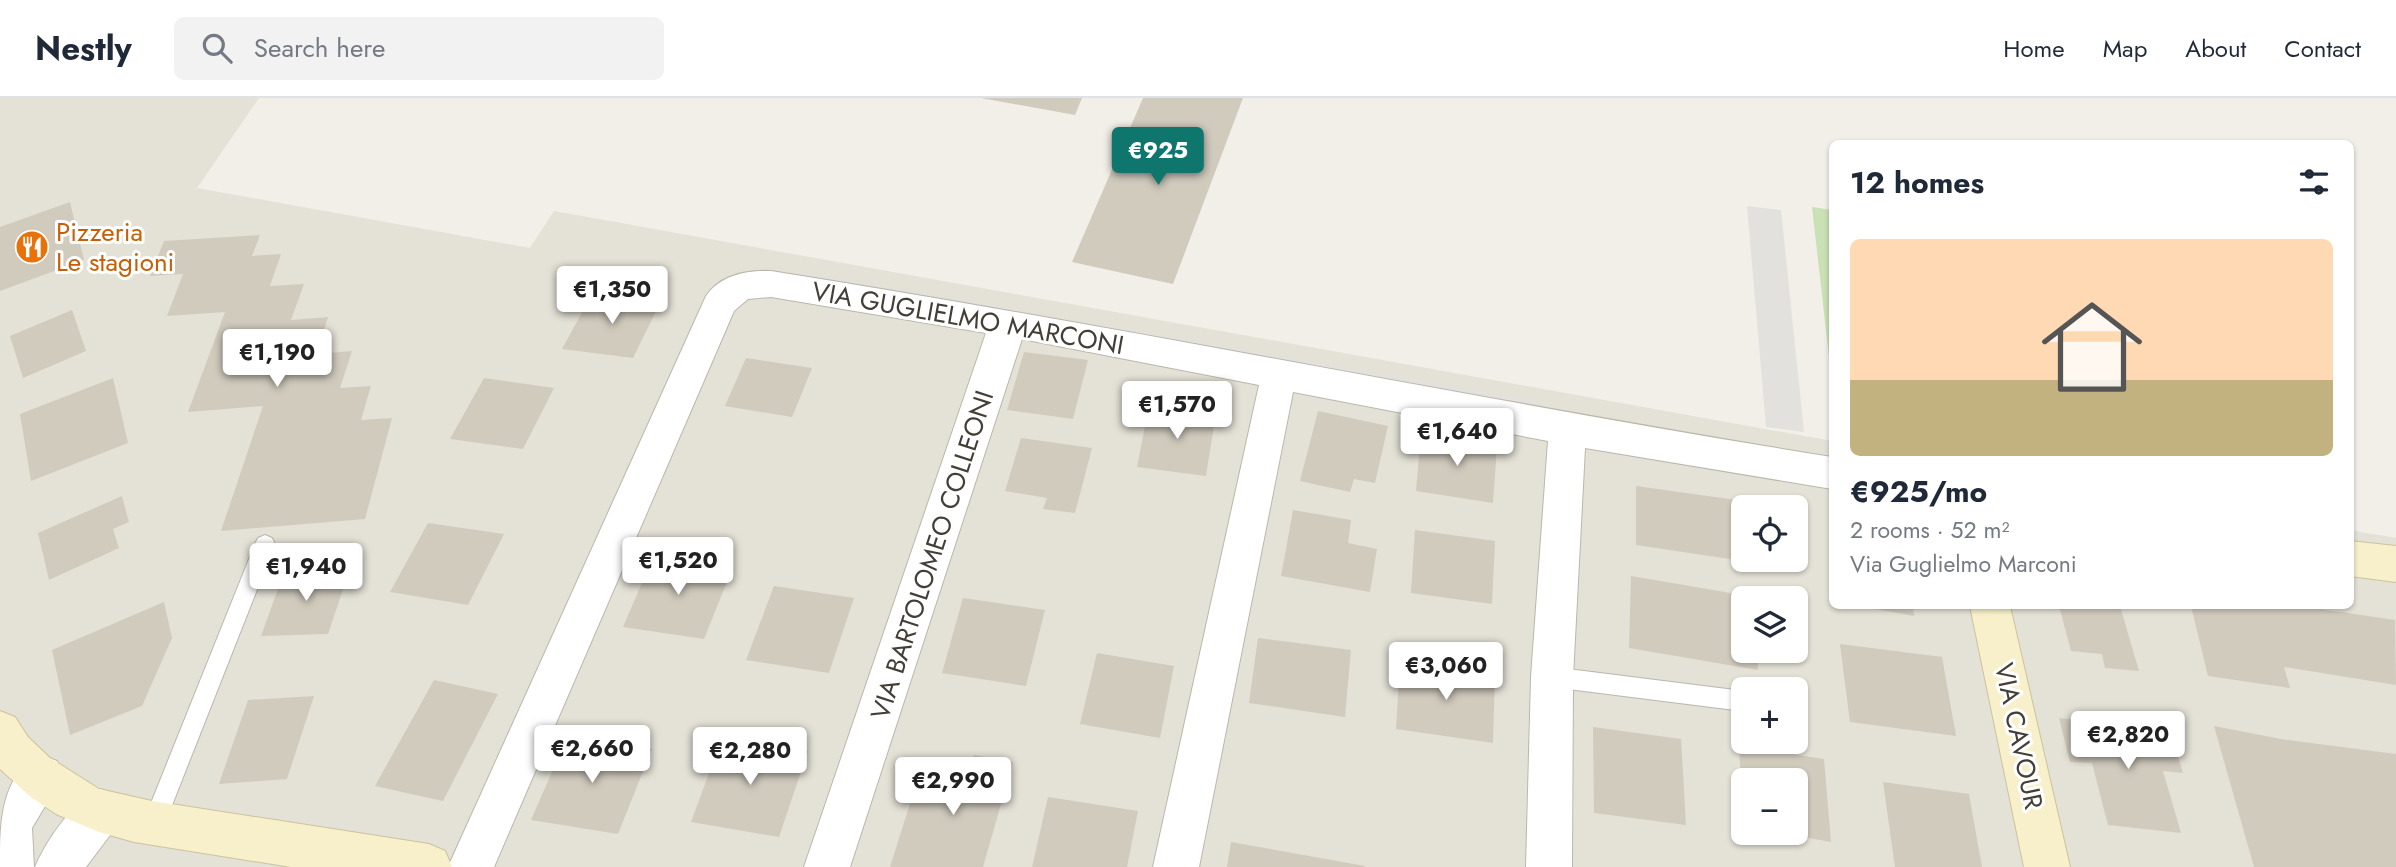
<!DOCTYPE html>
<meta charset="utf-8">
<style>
:root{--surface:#fff;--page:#f2f2f3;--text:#1f2937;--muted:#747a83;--line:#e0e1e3;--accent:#0f766e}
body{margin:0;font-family:Jost,sans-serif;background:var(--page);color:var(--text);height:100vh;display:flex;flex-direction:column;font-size:26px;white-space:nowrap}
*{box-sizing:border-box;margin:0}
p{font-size:23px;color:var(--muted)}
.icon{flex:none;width:38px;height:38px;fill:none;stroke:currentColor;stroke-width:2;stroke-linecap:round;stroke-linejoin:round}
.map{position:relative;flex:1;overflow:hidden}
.panel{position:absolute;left:1829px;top:42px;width:525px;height:469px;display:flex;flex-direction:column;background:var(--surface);border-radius:10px;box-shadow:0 2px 5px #0004}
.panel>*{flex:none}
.tools{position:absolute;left:1731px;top:397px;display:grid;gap:14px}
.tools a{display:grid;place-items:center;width:77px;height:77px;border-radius:10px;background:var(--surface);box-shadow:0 2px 5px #0004;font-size:35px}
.price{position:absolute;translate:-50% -60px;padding:0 16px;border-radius:7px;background:#fff;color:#222;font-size:23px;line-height:46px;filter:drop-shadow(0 2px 4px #0008)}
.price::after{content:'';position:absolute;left:50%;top:42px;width:21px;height:16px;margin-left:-10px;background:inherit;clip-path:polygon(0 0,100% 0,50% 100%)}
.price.active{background:var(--accent);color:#fff}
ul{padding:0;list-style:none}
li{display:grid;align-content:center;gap:14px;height:371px;padding:0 21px}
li+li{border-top:2px solid var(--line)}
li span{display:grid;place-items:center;height:217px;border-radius:10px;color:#555}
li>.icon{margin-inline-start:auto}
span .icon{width:126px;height:126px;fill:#fffc;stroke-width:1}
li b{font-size:30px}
h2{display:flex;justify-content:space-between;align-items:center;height:84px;padding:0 21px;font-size:30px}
header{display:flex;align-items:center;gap:42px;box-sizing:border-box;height:98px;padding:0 35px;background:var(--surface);border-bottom:2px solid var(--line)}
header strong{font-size:33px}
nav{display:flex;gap:38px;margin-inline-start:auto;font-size:24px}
.search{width:490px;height:63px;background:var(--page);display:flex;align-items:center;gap:18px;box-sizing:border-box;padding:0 24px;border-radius:10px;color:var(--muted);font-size:26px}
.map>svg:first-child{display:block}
.residential{fill:#e4e1d6;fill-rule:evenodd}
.green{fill:#cae1b5}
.parking{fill:#e3e1de}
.building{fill:#d1cbbe}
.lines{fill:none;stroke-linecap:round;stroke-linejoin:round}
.lane-casing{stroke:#bbb7ab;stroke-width:2}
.street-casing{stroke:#bbb7ab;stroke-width:2}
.secondary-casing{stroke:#cbc39c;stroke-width:2}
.lane{fill:#fff;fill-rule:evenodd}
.street{fill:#fff;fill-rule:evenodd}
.secondary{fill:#f8f0cb;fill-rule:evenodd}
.labels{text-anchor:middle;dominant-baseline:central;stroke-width:6;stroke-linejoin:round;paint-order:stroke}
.food-label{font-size:26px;fill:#c56008;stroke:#fff;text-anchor:start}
.street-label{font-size:26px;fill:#433f37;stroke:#fff}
</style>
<header>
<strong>Nestly</strong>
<div class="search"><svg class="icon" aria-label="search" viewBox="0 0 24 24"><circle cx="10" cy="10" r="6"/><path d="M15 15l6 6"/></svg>Search here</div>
<nav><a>Home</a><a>Map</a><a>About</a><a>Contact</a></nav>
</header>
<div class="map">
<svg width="2396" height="769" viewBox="0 0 2396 769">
<rect width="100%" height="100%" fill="#f1efe7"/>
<path class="residential" d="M0,0H259L197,90L530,150L554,113L1832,343V508H2350V432L2396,440V769H0ZM1743,410H1796V462H1743ZM1743,500H1796V553H1743ZM1743,592H1796V644H1743ZM1743,682H1796V735H1743Z"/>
<path class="green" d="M1812,109L1832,112V285Z"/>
<path class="parking" d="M1747,108L1781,112L1804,334L1766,329Z
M802,174L1534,303L1533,312L798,182Z"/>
<path class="building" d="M981,0H1082L1075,17Z
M1143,0H1243L1173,186L1072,164Z
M70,104L84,162L0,193V129Z
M260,137L252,158L281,156L270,188L304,186L291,222L328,219L317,256L352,253L340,290L371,288L361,322L392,320L365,421L221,433L263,308L188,314L225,214L167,218L183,176L150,178L164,143Z
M592,196L660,205L633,260L562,251Z
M72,212L86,253L23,280L10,238Z
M1024,254L1088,262L1073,321L1007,312Z
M746,260L812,270L792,319L725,308Z
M113,280L128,345L31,383L20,316Z
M484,280L554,290L523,351L450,341Z
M1149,308L1216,315L1206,378L1137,369Z
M1318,313L1388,328L1375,385L1354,381L1350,394L1300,383Z
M1421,336L1497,347L1493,405L1416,393Z
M1021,340L1092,350L1075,415L1043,411L1047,400L1005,393Z
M1636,388L1758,405V410H1743V463L1636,447Z
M122,398L129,424L113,431L119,450L49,482L38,435Z
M1293,412L1351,422L1348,445L1377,451L1370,494L1281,478Z
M428,425L504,436L468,507L390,494Z
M1415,432L1495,443L1492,506L1411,495Z
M654,457L733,469L704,541L623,529Z
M350,471L328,536L261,538L284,474Z
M1631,478L1754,499L1743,500V553H1757L1758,572L1629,550Z
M774,488L854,500L829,575L746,562Z
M963,500L1045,512L1026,588L942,575Z
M164,504L172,540L142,608L70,637L52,552Z
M1865,508H1913L1914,518L1864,509Z
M2059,508H2120L2139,573L2105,570L2102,556L2071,553Z
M2191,508H2300L2395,522L2396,587L2284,569L2290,590L2208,578Z
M1258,540L1351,552L1345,619L1249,605Z
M1840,546L1942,559L1956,638L1850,624Z
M1097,555L1174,568L1160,640L1080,626Z
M1400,564L1495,577L1493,645L1396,631Z
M434,582L498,596L443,703L375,688Z
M314,598L287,681L219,686L248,602Z
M2059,620L2170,631L2183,675L2163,673L2181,735L2108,727L2092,665L2070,664Z
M2214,628L2281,641L2396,656V769H2254Z
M1593,629L1681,641L1686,727L1594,715Z
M568,637L652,651L618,736L531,722Z
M722,640L808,653L779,739L691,724Z
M1739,648L1824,661L1831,744L1786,736L1796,735V682H1741Z
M974,657L1013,664L983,769H890L920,674L966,683Z
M1883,684L1969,696L1982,769H1895Z
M1048,699L1138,713L1127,769H1032Z
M1231,744L1365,768V769H1227Z"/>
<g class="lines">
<defs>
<path id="lane" d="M265,437L272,440L275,446L165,725L162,733L154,736L146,733L143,725L255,446L258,440Z
M1552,569L1743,593V613L1552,589L1545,586L1541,579L1545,572Z"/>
<path id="street" d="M771,173C1126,229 1477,302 1832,359V391L1585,350L1573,579L1572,769H1526L1531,579L1548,343L1293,294L1199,769H1153L1259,287L1022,241L850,769H804L986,235L771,199L748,201L734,213L494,769H448L706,198C720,177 747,172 771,173Z
M41,657L57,663L63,678L32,730L34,769H0C0,725 0,677 41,657Z
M101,691L117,698L123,713L117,728L86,769H35C47,741 73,703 101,691Z"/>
<path id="secondary" d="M2350,443L2396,448V484L2350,478Z
M1970,508H2010L2070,769H2024Z
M0,613L15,619L28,639L50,660L99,691L152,703L429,746L445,753L452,769H291L134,744L99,734L56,716L32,700L0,671Z"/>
</defs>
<use href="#lane" class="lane-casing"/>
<use href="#street" class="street-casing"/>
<use href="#secondary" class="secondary-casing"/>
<use href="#lane" class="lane"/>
<use href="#street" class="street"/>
<use href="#secondary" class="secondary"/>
</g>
<defs>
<symbol id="restaurant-disc" viewBox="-11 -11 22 22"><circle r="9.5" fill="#e8710a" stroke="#fff"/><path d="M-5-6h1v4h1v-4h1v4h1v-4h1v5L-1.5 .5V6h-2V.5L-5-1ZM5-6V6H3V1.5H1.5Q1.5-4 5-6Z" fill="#fff"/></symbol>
</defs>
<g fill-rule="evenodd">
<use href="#restaurant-disc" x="13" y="130" width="38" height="38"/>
</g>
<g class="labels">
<g class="food-label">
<text x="56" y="134">Pizzeria<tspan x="56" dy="30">Le stagioni</tspan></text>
</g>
<g class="street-label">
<text transform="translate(968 220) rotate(10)">VIA GUGLIELMO MARCONI</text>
<text transform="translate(932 457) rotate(-72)">VIA BARTOLOMEO COLLEONI</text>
<text transform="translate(2019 638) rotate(78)">VIA CAVOUR</text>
</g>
</g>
</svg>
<div class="tools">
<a><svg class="icon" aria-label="locate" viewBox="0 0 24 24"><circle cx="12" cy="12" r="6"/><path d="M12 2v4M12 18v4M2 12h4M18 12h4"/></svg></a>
<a><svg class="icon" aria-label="layers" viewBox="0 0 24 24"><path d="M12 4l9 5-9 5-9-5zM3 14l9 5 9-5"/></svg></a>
<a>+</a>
<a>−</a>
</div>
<b class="price active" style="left:1158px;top:89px">€925</b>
<b class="price" style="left:612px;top:228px">€1,350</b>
<b class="price" style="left:277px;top:291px">€1,190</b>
<b class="price" style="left:1177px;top:343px">€1,570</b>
<b class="price" style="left:1457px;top:370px">€1,640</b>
<b class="price" style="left:678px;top:499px">€1,520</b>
<b class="price" style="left:306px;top:505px">€1,940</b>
<b class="price" style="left:1446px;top:604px">€3,060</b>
<b class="price" style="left:2128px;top:673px">€2,820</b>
<b class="price" style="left:592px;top:687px">€2,660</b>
<b class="price" style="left:750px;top:689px">€2,280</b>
<b class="price" style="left:953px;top:719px">€2,990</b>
<section class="panel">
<h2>12 homes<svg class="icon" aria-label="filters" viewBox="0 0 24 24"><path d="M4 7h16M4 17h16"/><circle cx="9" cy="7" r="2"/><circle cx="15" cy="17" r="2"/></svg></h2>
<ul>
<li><span style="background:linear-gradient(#ffd9b3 65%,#c2b280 0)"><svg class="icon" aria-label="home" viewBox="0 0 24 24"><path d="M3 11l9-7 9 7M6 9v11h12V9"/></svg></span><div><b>€925/mo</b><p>2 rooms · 52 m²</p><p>Via Guglielmo Marconi</p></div></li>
</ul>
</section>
</div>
